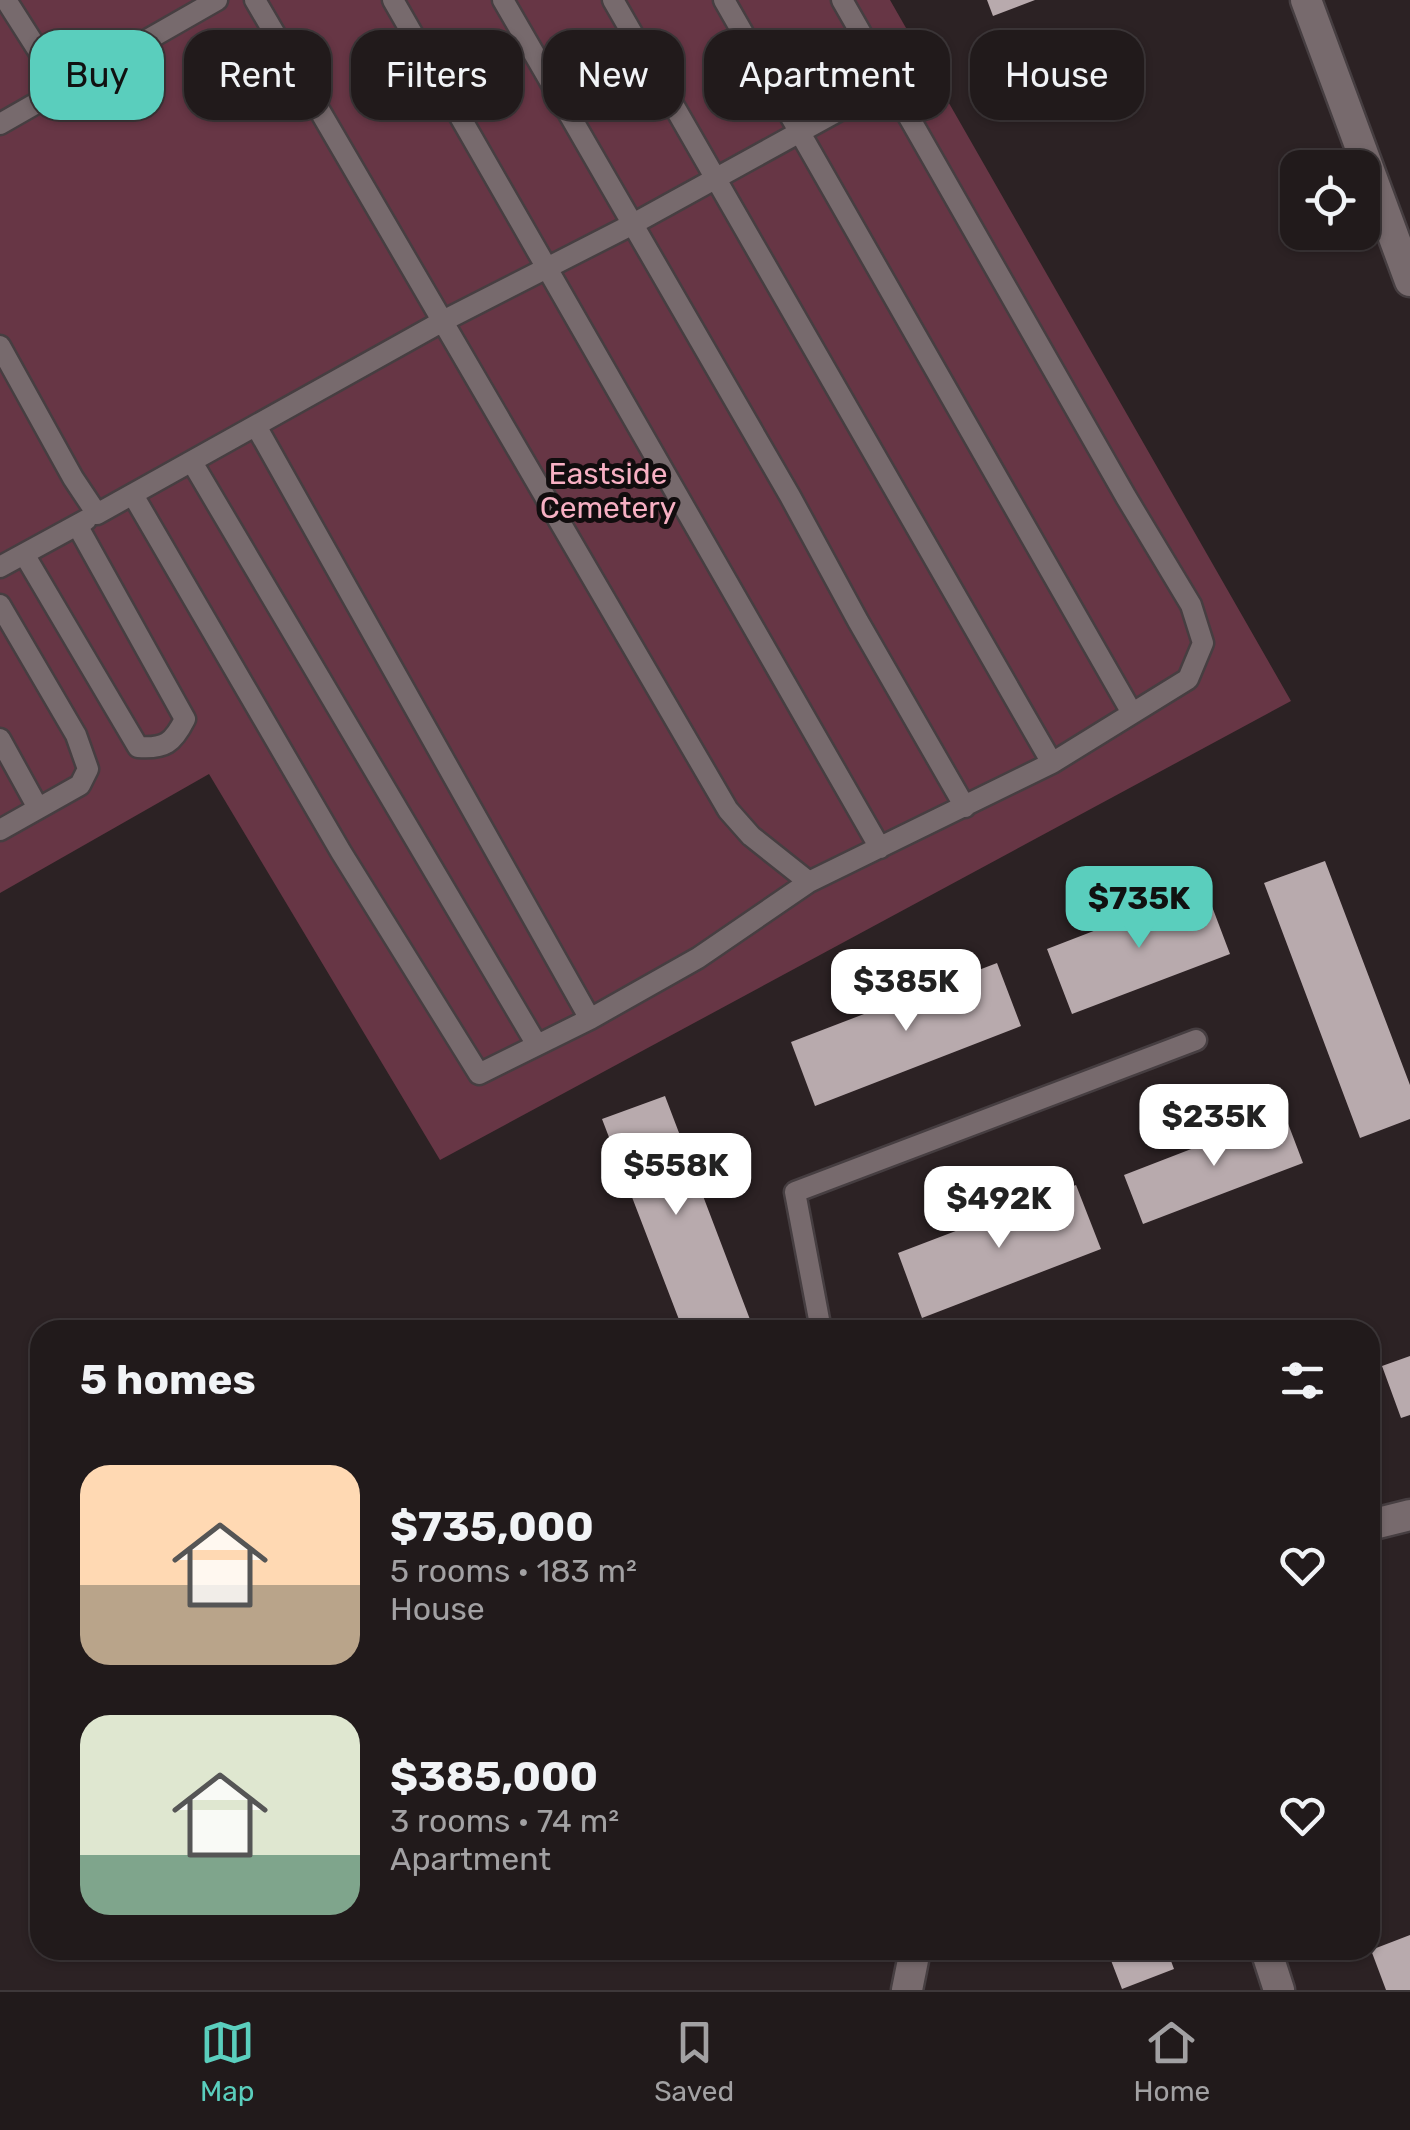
<!DOCTYPE html>
<meta charset="utf-8">
<style>
:root{--surface:#211a1b;--page:#292324;--text:#f1f3f6;--muted:#a2a1a3;--line:#3e383a;--accent:#5acebd}
body{margin:0;font-family:Rubik,sans-serif;background:var(--page);color:var(--text);height:100vh;display:flex;flex-direction:column;font-size:38px;white-space:nowrap}
*{box-sizing:border-box;margin:0}
p{font-size:32px;color:var(--muted)}
.icon{flex:none;width:55px;height:55px;fill:none;stroke:currentColor;stroke-width:2;stroke-linecap:round;stroke-linejoin:round}
.map{position:relative;flex:1;overflow:hidden}
.side{position:absolute;left:30px;top:1320px;width:1350px;height:640px;display:flex;flex-direction:column;background:var(--surface);border-radius:30px;box-shadow:0 2px 8px #0004,0 0 0 2px var(--line)}
.side>*{flex:none}
.hud{position:absolute;left:30px;top:30px;width:1350px;height:90px;display:flex;gap:20px}
.buttons{position:absolute;left:1280px;top:150px;display:grid;gap:20px}
.buttons a{display:grid;place-items:center;width:100px;height:100px;border-radius:20px;background:var(--surface);box-shadow:0 2px 8px #0004,0 0 0 2px var(--line);font-size:50px}
.price{position:absolute;translate:-50% -85px;padding:0 22px;border-radius:20px;background:#fff;color:#222;font-size:32px;line-height:65px;filter:drop-shadow(0 2px 5px #0008)}
.price::after{content:'';position:absolute;left:50%;top:60px;width:30px;height:22px;margin-left:-15px;background:inherit;clip-path:polygon(0 0,100% 0,50% 100%)}
.price.active{background:var(--accent);color:#111}
ul{padding:0;list-style:none}
li{display:flex;align-items:center;gap:30px;height:250px;padding:0 50px}
li span{display:grid;place-items:center;flex:none;width:280px;height:200px;border-radius:30px;color:#555}
li>.icon{margin-inline-start:auto}
span .icon{width:120px;height:120px;fill:#fffc;stroke-width:1}
li b{font-size:42px}
h2{display:flex;justify-content:space-between;align-items:center;height:120px;padding:0 50px;font-size:42px}
.pill{padding:0 35px;border-radius:30px;background:var(--surface);box-shadow:0 2px 8px #0004,0 0 0 2px var(--line);font-size:35px;line-height:90px}
.pill.active{background:var(--accent);color:#111}
.tab-bar{display:flex;justify-content:space-around;align-items:center;height:140px;border-top:2px solid var(--line);background:var(--surface);font-size:28px;color:var(--muted)}
.tab-bar a{display:grid;justify-items:center;gap:5px}
.tab-bar .active{color:var(--accent)}
.map>svg:first-child{display:block}
.green{fill:#673645}
.building{fill:#b8aaad}
.lines{fill:none;stroke-linecap:round;stroke-linejoin:round}
.service-casing{stroke:#463e41;stroke-width:25}
.minor-casing{stroke:#463e41;stroke-width:35}
.service{stroke:#776a6d;stroke-width:20}
.minor{stroke:#776a6d;stroke-width:30}
.labels{text-anchor:middle;dominant-baseline:central;stroke-width:10;stroke-linejoin:round;paint-order:stroke}
.park-label{font-size:30px;fill:#f7b0c3;stroke:#110d0e}
</style>
<div class="map">
<svg width="1410" height="1990" viewBox="0 0 1410 1990">
<rect width="100%" height="100%" fill="#2c2224"/>
<path class="green" d="M0,0H890L1291,701L440,1160L209,774L0,893Z"/>
<path class="building" d="M987,0H1035L993,16Z
M1325,861L1410,1085V1119L1360,1138L1264,883Z
M1205,888L1230,954L1072,1014L1047,949Z
M997,963L1021,1026L815,1106L791,1042Z
M665,1096L754,1330H683L602,1119Z
M1284,1113L1303,1163L1143,1224L1124,1175Z
M1076,1185L1101,1249L922,1318L898,1253Z
M1410,1356V1415L1401,1418L1382,1366Z
M1370,1827L1380,1853L1370,1857Z
M1410,1935V1990H1386L1371,1950Z
M1107,1950H1167L1174,1969L1122,1989Z"/>
<g class="lines">
<defs>
<path id="service" d="M6,0L62,88
M255,0L728,810L751,836L809,882L1052,763L613,0
M393,0L880,848
M503,0L790,496L858,621L965,807
M724,0L1132,713
M842,0L1126,497L1191,605L1203,643L1188,679L1052,763
M0,124L217,0
M0,346L73,478L97,514L443,321L633,224L889,83
M256,426L590,1019
M192,462L537,1045
M133,495L341,852L479,1074L590,1019L698,958L809,882
M24,554L138,747C165,749 173,743 185,719L77,525
M0,567L86,520
M0,605L76,735L88,769L80,785L0,830
M0,739L38,808
M821,1330L795,1192L1196,1040"/>
<path id="minor" d="M1306,0L1410,281
M1370,1525L1410,1515
M1266,1950L1279,1990
M907,1990L915,1950"/>
</defs>
<use href="#service" class="service-casing"/>
<use href="#minor" class="minor-casing"/>
<use href="#service" class="service"/>
<use href="#minor" class="minor"/>
</g>
<g class="labels">
<g class="park-label">
<text x="608" y="474">Eastside<tspan x="608" dy="34">Cemetery</tspan></text>
</g>
</g>
</svg>
<div class="buttons">
<a><svg class="icon" aria-label="locate" viewBox="0 0 24 24"><circle cx="12" cy="12" r="6"/><path d="M12 2v4M12 18v4M2 12h4M18 12h4"/></svg></a>
</div>
<b class="price active" style="left:1139px;top:951px">$735K</b>
<b class="price" style="left:906px;top:1034px">$385K</b>
<b class="price" style="left:1214px;top:1169px">$235K</b>
<b class="price" style="left:676px;top:1218px">$558K</b>
<b class="price" style="left:999px;top:1251px">$492K</b>
<div class="hud">
<a class="pill active">Buy</a>
<a class="pill">Rent</a>
<a class="pill">Filters</a>
<a class="pill">New</a>
<a class="pill">Apartment</a>
<a class="pill">House</a>
</div>
<section class="side">
<h2>5 homes<svg class="icon" aria-label="filters" viewBox="0 0 24 24"><path d="M4 7h16M4 17h16"/><circle cx="9" cy="7" r="2"/><circle cx="15" cy="17" r="2"/></svg></h2>
<ul>
<li><span style="background:linear-gradient(#ffd9b3 60%,#b9a48a 0)"><svg class="icon" aria-label="home" viewBox="0 0 24 24"><path d="M3 11l9-7 9 7M6 9v11h12V9"/></svg></span><div><b>$735,000</b><p>5 rooms · 183 m²</p><p>House</p></div><svg class="icon" aria-label="heart" viewBox="0 0 24 24"><path d="M12 20l-8-8c-3-5 5-10 8-4 3-6 11-1 8 4z"/></svg></li>
<li><span style="background:linear-gradient(#dfe7d0 70%,#7fa58c 0)"><svg class="icon" aria-label="home" viewBox="0 0 24 24"><path d="M3 11l9-7 9 7M6 9v11h12V9"/></svg></span><div><b>$385,000</b><p>3 rooms · 74 m²</p><p>Apartment</p></div><svg class="icon" aria-label="heart" viewBox="0 0 24 24"><path d="M12 20l-8-8c-3-5 5-10 8-4 3-6 11-1 8 4z"/></svg></li>
</ul>
</section>
</div>
<nav class="tab-bar">
<a class="active"><svg class="icon" aria-label="map" viewBox="0 0 24 24"><path d="M3 6l6-2 6 2 6-2v14l-6 2-6-2-6 2zM9 4v14M15 6v14"/></svg>Map</a>
<a><svg class="icon" aria-label="saved" viewBox="0 0 24 24"><path d="M7 4h10v16l-5-4-5 4z"/></svg>Saved</a>
<a><svg class="icon" aria-label="home" viewBox="0 0 24 24"><path d="M3 11l9-7 9 7M6 9v11h12V9"/></svg>Home</a>
</nav>
